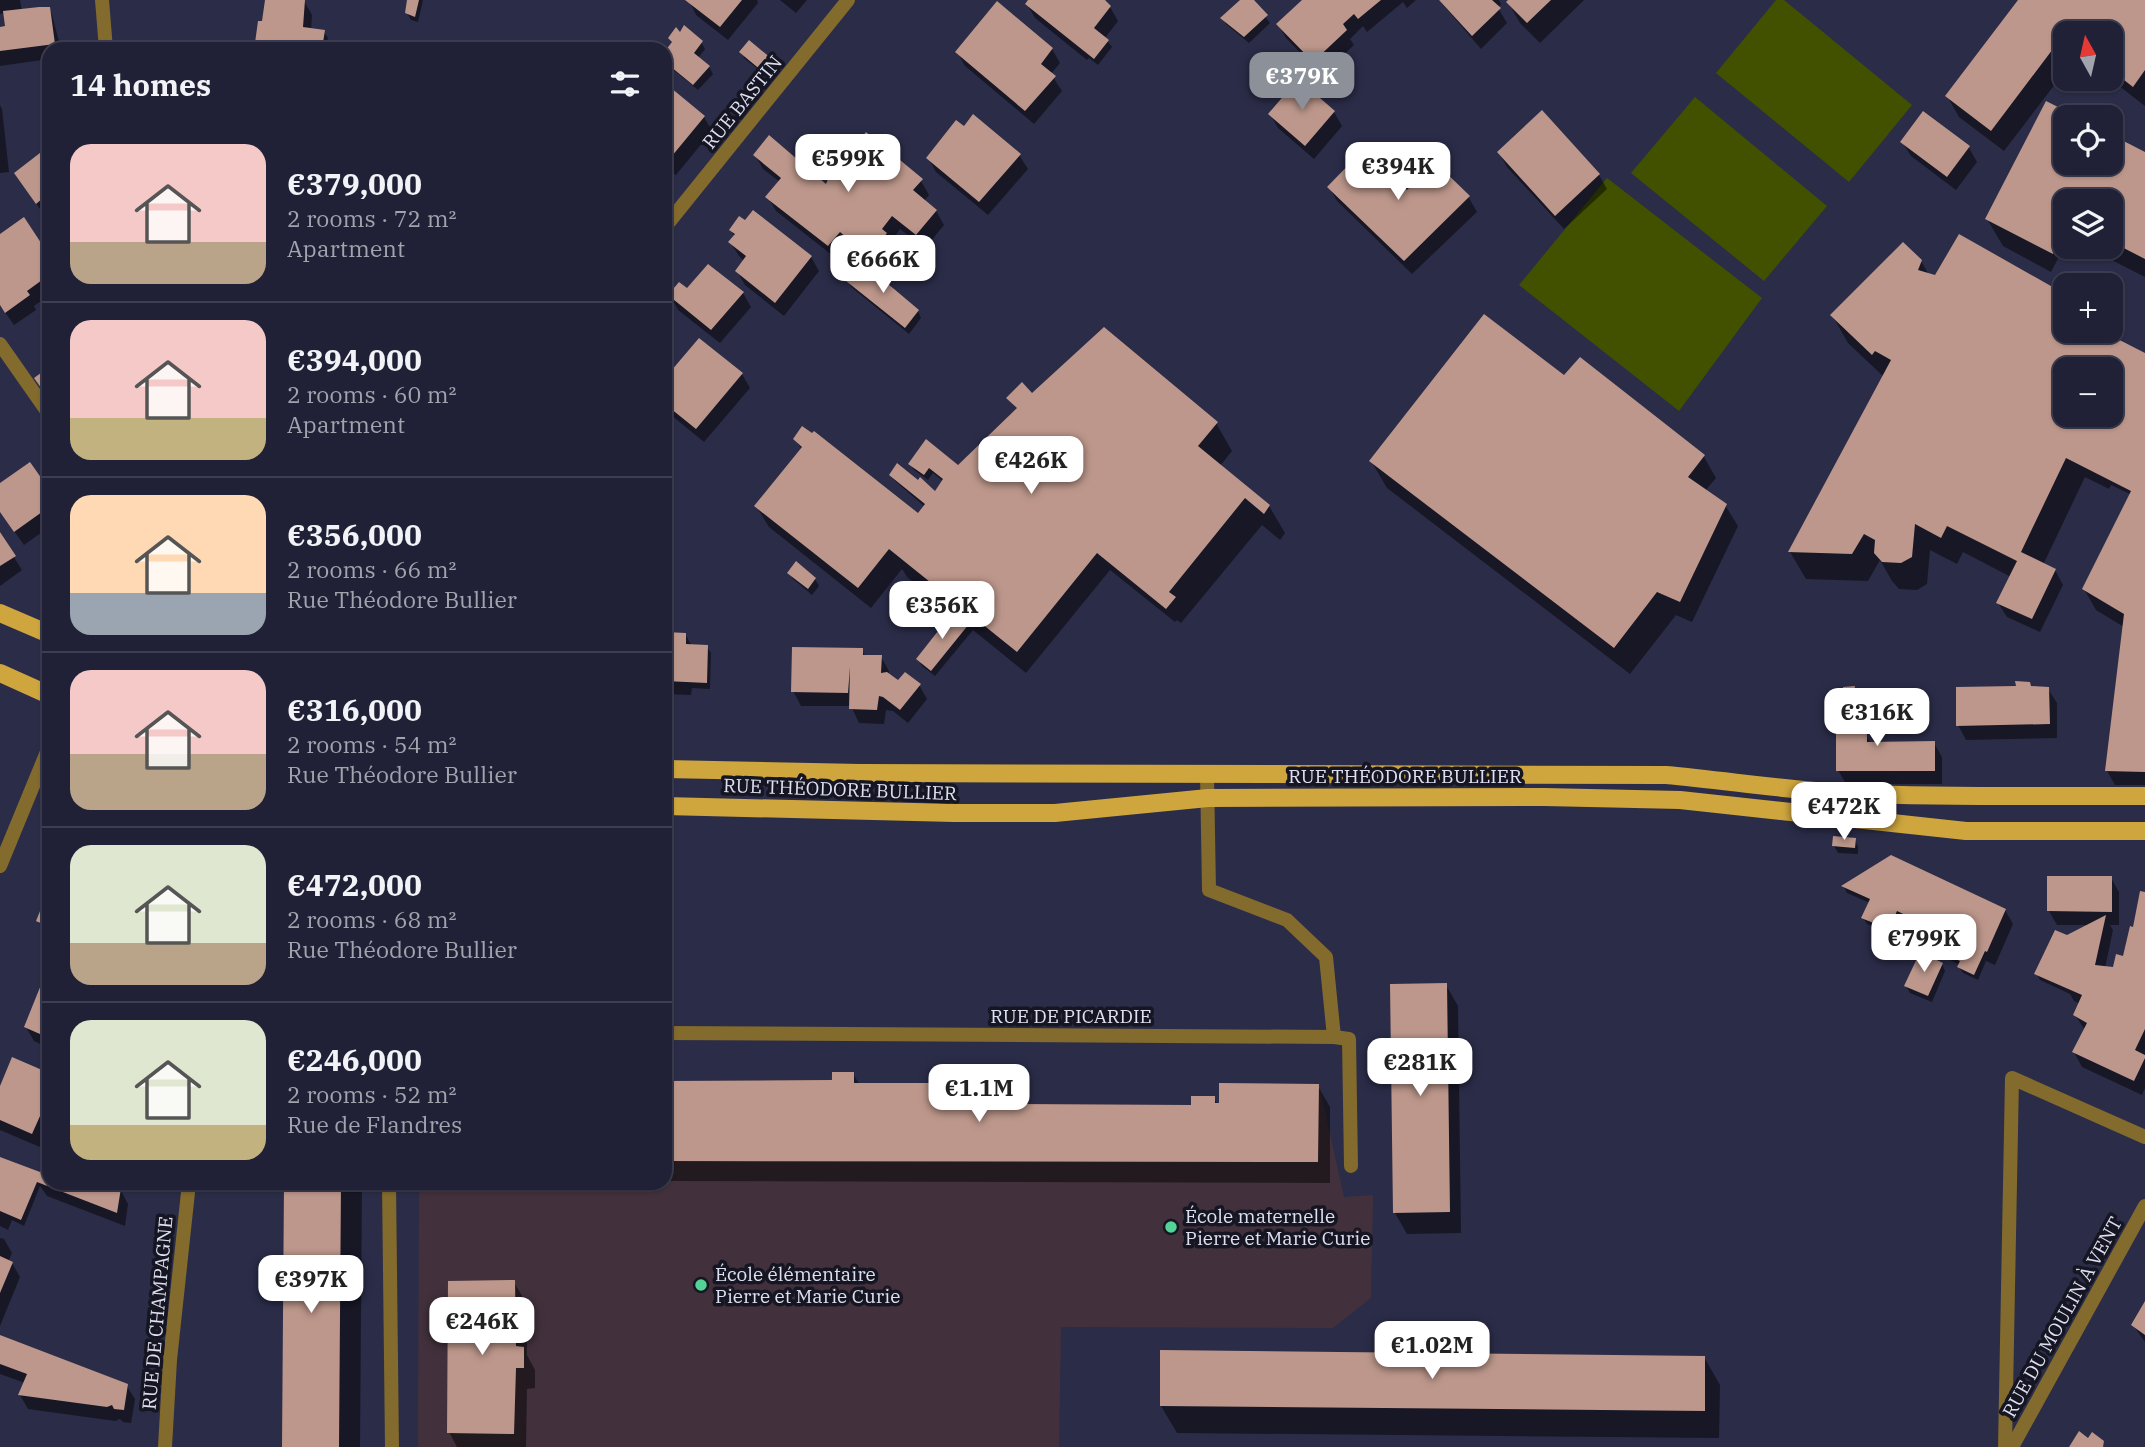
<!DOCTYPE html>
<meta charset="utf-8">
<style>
:root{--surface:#202136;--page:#2d2e42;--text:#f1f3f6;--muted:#a2a3ad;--line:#3d3e51;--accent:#8c9099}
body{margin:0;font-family:"IBM Plex Serif",serif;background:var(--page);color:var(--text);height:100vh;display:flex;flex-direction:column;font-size:26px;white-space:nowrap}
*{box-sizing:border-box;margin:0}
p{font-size:23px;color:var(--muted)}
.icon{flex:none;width:38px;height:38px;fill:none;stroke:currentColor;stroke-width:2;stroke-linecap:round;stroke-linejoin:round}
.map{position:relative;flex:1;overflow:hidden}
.side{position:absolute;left:42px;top:42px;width:630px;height:1148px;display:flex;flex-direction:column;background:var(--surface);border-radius:21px;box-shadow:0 2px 5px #0004,0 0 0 2px var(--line)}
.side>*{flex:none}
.needle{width:46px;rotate:352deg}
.fabs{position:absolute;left:2053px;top:21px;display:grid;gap:14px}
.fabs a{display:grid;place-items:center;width:70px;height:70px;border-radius:14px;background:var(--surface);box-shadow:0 2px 5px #0004,0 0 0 2px var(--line);font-size:35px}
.price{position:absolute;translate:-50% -60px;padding:0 16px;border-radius:14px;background:#fff;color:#222;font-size:23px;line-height:46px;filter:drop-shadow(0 2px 4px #0008)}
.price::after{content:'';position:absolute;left:50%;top:42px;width:21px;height:16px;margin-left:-10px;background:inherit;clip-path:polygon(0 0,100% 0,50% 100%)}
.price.current{background:var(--accent);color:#fff}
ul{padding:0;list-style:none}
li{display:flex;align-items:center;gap:21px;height:175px;padding:0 28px}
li+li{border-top:2px solid var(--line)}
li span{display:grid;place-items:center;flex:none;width:196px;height:140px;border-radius:21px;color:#555}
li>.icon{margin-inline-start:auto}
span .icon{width:84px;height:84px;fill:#fffc;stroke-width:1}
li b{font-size:30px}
h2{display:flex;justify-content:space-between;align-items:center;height:84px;padding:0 28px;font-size:30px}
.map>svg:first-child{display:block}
.education{fill:#42313c}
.green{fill:#425100}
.shadow{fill:#0007;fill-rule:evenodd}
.building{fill:#bd978b;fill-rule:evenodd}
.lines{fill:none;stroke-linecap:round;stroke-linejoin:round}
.service{stroke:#836a2d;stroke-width:14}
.minor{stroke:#836a2d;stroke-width:14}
.primary{stroke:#cea63d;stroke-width:18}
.poi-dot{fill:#53d396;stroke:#151622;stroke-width:2.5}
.labels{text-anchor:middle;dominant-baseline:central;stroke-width:7;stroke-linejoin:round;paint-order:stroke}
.street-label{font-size:19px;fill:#dee0f2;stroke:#151622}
.poi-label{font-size:19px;fill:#dee0f2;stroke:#151622;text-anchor:start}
</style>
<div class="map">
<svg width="2145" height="1447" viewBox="0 0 2145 1447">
<rect width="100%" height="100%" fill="#2b2c48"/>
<path class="education" d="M832,1072H854V1083H1004L1005,1104L1191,1105V1096H1215V1103H1219V1083L1319,1084L1344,1197L1373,1195L1371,1298L1333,1328L1061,1327L1059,1447H418L419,1183H665V1081L831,1080Z"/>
<path class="green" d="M1776,0H1784L1912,105L1849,182L1716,73Z
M1695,97L1827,206L1764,281L1631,173Z
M1607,178L1762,298L1679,411L1519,285Z"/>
<path class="shadow" d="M0,0H20L22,11L49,8L52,15L61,49H49V59L0,66V29L8,28L5,13L0,14Z
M267,0L304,1L312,15L311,30L324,32L328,38L326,49H261L257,42L264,24Z
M409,0H423L418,22L411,20L407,13Z
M689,0H757L758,3L728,40L696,15Z
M780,0H807L796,13Z
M1030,0H1102L1110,7L1118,21L1105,38L1112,47L1098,65L1089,58L1087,60L1035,18L1027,4Z
M1242,0H1252L1270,23L1249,43L1226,24L1223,18Z
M1304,0H1416L1407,8L1403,2L1367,32L1363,26L1350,39L1354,45L1322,75L1286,38L1278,24Z
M1439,0H1499L1501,4L1498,8L1507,23L1481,49Z
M1510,0H1584L1540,43L1520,23L1508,2Z
M2021,0H2145V106L2110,79V33H2065V71L2004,151L1959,117L1947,96Z
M680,34L701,42L705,49L698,58L709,67L713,74L698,90L665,63V53L673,44L670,38Z
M1052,49L1060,63L1051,74L1062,91L1034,124L965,66L957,52Z
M741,52L770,60L774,67L767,76L745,59Z
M665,85L704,117L712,131L676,175L665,167Z
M2047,103L2074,117H2065V163H2110L2145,154V277L2086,247H2110V201H2065V245L2051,272L2003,246L1987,219Z
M0,105L2,109L9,172L0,173Z
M1334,112L1342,126L1314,159L1278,128L1270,114Z
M1542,113L1599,175L1607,189L1564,229L1507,167L1499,153Z
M1923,114L1969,148L1977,162L1956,190L1911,156L1902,142Z
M49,148V202L40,209L20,180Z
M755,155L827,187L921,181L929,195L924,201L936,211L944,225L925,248L900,229L891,242L894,248L878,269L848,245L837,259L776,211L768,197L780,182L763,169Z
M1019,155L1028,169L988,215L936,172L928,158Z
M1435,165L1469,198L1477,212L1412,274L1337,201L1329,187L1407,192Z
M731,230L811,257L819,271L784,316L745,285L737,271L744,261L739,256L730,242L735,237Z
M0,236L49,258V295L34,306L36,310L14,325L0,305Z
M1921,261L1929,275L2065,296V331H2099L2145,355V785H2115L2107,771L2124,627L2096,610L2084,589L2130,494L2111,485L2109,489L2085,477L2043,565L2055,570L2063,585L2040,632L2007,617L1998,603L2011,577L1963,552L1957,564L1930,550L1927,584L1917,590L1899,589L1892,581L1880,560L1868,581L1806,579L1790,552L1884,377L1848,343L1832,315ZM2065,369H2110V415H2065Z
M848,281L918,311L921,318L909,334L851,287Z
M687,291L743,293L751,307L720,343L678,310L670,295Z
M742,374L750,388L704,442L665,410V381Z
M1031,394L1216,423L1232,451L1220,466L1269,506L1285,533L1280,540L1262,525L1181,623L1177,620L1175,622L1110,570L1026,673L973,630L935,676L922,666L918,659L953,614L907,577L902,569L871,608L769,527L756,506L802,449L795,440L918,515L924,506L895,481L891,475L934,493L943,481L933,473L928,480L914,470L910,464L958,467L1018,410L1008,398Z
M1704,457L1716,478L1705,491L1725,505L1738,526L1692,622L1676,615L1630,674L1387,488L1371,461Z
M0,485L49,492V527L24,545L0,511Z
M0,535L22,570L0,586Z
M789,573L815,579L819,586L812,595L793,579Z
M665,633L685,634L692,646L707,647L711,653L710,689L692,688L691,695L665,694Z
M862,650L866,657H881L889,671V676L898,683L919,685L927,699L908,723L893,711L886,710L884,724L859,723L851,706H801L793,691Z
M1854,688L1858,695L1853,723L1858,735H1866L1871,744L1934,743L1942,757V784H1846L1838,770Z
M2031,688L2048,689L2057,703V738L1966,740L1958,725Z
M1855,840L1858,847V854L1838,853L1834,846Z
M2111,878L2119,892V925H2110L2113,930L2105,968L2114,969L2125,958L2145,894V1088L2142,1095L2082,1067L2074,1052L2085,1030L2075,1015L2080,1004L2074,1001L2070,994L2040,980L2036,973L2067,937L2090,925H2057L2049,911Z
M1844,887L2005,910L2013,924L1995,965L1986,961L1978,980L1963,973L1959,967L1960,965L1929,950L1925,944L1929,935L1901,922L1899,919L1892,935L1867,924L1863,918L1870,903L1847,893Z
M49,894V937L46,935L38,921Z
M1942,964L1945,971L1932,1002L1910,993L1906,986Z
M49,971V1048L34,1041L26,1027Z
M1446,985L1458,1006L1461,1233L1407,1234L1395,1213Z
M853,1074L860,1085H1003L1015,1105L1193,1106L1214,1098L1218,1105L1318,1086L1330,1107V1183L665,1181V1082H834Z
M49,1075V1127L40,1147L0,1130V1091Z
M0,1159L41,1177L49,1160V1183H105L120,1189L128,1204L125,1226L47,1196L40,1186L24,1226L12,1220L8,1230L0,1226Z
M286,1183H362L360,1447H284Z
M0,1238L4,1239L12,1253L8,1262L12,1263L20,1277L0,1326Z
M514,1282L526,1303L527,1355L535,1370V1388L527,1389L526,1447H457L449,1432Z
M2145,1305V1342L2133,1325Z
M0,1336L126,1385L135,1399L131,1423L123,1422L120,1419L115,1421L28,1409L20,1395L25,1383L0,1374Z
M1704,1357L1720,1385L1719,1438L1177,1433L1161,1406Z"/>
<path class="building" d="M265,0H305L303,27L325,30L322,49H300V47L255,43L258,21H262Z
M407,0H419L415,17L405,13Z
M685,0H742L720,27Z
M1028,0H1105L1111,6L1094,28L1109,40L1094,59L1025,4Z
M1240,0H1254L1268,15L1244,37L1220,18Z
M1302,0H1381L1358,19L1354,14L1343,24L1347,30L1313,62L1276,24Z
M1439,0H1492L1501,8L1472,36Z
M1508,0H1551L1527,23L1506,2Z
M2018,0H2145V70L2133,87L2110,69V33H2065L1991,131L1945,96Z
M997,1L1053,48L1041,64L1056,76L1025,111L955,52Z
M39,7H50L55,44L0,51V27L5,26L3,11Z
M684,25L703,41L694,53L710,66L693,85L665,62V51L672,42L668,38L676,27L680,32Z
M749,40L772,59L762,71L739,52Z
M1298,79L1335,111L1305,146L1268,114Z
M665,83L705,116L667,162L665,160Z
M2046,101L2078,117H2065V163H2110V134L2145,152V259L2110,241V201H2065V231L2053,254L1985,219Z
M1542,110L1600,174L1555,216L1497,152Z
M1923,111L1970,146L1947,177L1900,142Z
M973,114L1021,154L979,202L926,158L956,120L964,126Z
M866,132L923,179L913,190L937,210L916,235L892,216L882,229L887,233L869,257L840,232L828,246L765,197L781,178L753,155L769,135L826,184L828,179Z
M49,146V193L36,204L14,173Z
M1363,150L1407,190L1435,162L1470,196L1404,261L1327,187Z
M753,210L812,256L775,303L735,271L746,256L728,242L735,234L729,230L739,216L745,220Z
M24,217L49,255V275L27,291L30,295L5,313L0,305V234Z
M1959,234L2065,294V331H2102L2145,353V772L2105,771L2124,614L2082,589L2131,491L2066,458L2021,552L2056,569L2032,619L1996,603L2017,561L1947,526L1941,538L1915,524L1912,557L1901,563L1882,562L1874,553L1875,540L1864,534L1852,554L1788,552L1891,360L1875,351L1872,355L1830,315L1903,242L1922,260L1918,270L1935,275ZM2065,369H2110V415H2065Z
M862,262L919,310L905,328L846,281Z
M708,264L744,292L711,330L668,295L679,282L687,288Z
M1484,314L1564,375L1580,357L1705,455L1688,477L1727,504L1680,602L1657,592L1614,648L1369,461Z
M1104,327L1218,422L1198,446L1270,505L1264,514L1245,498L1169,592L1176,597L1166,609L1097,553L1017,652L889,549L858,588L754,506L802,447L793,439L802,426L812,433L814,431L918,513L925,504L889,475L897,463L918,480L920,477L935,491L943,479L929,468L924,475L908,464L926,439L958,465L1017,408L1006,398L1022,382L1032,393Z
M699,338L743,373L696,429L665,404V378Z
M49,367V399L34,378Z
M30,462L49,489V507L14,532L0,512V483Z
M0,532L16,556L0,566Z
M796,561L816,578L808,589L787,573Z
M953,612L969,624L931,671L916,659Z
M665,632L686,633V644L708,645L707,683L665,681Z
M792,647L863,648V655H882L881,673L887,672L898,680L905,672L921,684L900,710L883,697L879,696L877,710L849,709L850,667L848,693L791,692Z
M2015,681L2030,682L2031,686L2049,687L2050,724L1956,726V687L2016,686Z
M1855,686L1850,715L1857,732L1867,733V742L1935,741V771H1836V734L1843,687Z
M1833,836L1856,838L1855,848L1832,846Z
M1891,855L2006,909L1987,952L1985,951L1974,975L1957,967L1960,961L1923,944L1930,927L1897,911L1889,929L1861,918L1870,899L1841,886Z
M2047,876H2112V912L2047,911Z
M49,889V927L36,921Z
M2140,891L2145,892V1029L2135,1050L2145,1055V1058L2134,1081L2072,1052L2087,1023L2073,1015L2082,995L2034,974L2055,930L2067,935L2106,915L2095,965L2113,967L2116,954L2123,956L2130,926L2133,927Z
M1920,952L1943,963L1928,996L1904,986Z
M49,965V1038L24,1027Z
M1447,983L1450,1212L1393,1213L1390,984Z
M12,1057L49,1073V1096L32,1134L0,1120V1086Z
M832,1072H854V1083H1004V1104L1191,1105V1096H1215V1103H1219V1083L1319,1084L1318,1162L665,1161V1081L832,1080Z
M0,1157L40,1172L47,1157L49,1158V1183H109L121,1188L117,1213L37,1182L21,1220L0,1211Z
M284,1183H341L339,1447H282Z
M0,1256L13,1262L0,1293Z
M515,1280L516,1346L524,1347V1368H516L514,1434L447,1433L448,1281Z
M2145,1301V1335L2131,1325Z
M0,1335L128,1384L124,1410L114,1409L112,1405L107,1407L18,1395L27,1374L0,1364Z
M1160,1350L1705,1356V1411L1160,1406Z
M2079,1431L2088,1438L2092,1432L2104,1441L2103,1447H2069Z"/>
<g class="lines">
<path class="service" d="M1207,774L1209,890L1287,920L1326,957L1334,1037
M2005,1447L2012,1078L2145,1137"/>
<path class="minor" d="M102,0L106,49
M665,227L848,0
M0,344L49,414
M0,866L49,747
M665,1033L1334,1037L1349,1039L1351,1166
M389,1183L392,1447
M165,1447L170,1360L189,1183
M2012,1447L2145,1206"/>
<path class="primary" d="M0,613L49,634
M0,673L49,695
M665,769L860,773L1666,775C1730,781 1793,791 1857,794C1953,797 2049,796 2145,796
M665,806L954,813H1055L1208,798L1544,797L1680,800L1966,831H2145"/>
</g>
<g class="poi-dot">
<circle cx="1171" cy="1227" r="7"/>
<circle cx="701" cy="1285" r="7"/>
</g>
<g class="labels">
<g class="street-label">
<text transform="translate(742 102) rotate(-51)">RUE BASTIN</text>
<text x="1405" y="776">RUE THÉODORE BULLIER</text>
<text transform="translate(840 789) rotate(2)">RUE THÉODORE BULLIER</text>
<text x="1071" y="1016">RUE DE PICARDIE</text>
<text transform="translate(157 1313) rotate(-85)">RUE DE CHAMPAGNE</text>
<text transform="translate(2062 1317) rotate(-61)">RUE DU MOULIN À VENT</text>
</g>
<g class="poi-label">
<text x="1185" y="1216">École maternelle<tspan x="1185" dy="22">Pierre et Marie Curie</tspan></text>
<text x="715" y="1274">École élémentaire<tspan x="715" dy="22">Pierre et Marie Curie</tspan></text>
</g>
</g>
</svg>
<div class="fabs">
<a><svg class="needle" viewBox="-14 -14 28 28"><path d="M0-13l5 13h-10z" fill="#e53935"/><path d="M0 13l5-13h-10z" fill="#a2a3ad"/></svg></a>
<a><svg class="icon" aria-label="locate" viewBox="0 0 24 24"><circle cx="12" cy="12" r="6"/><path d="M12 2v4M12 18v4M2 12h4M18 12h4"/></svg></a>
<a><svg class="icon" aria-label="layers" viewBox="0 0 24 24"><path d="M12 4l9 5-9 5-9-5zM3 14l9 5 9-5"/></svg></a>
<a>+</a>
<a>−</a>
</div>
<b class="price current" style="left:1302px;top:112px">€379K</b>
<b class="price" style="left:848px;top:194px">€599K</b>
<b class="price" style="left:1398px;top:202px">€394K</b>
<b class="price" style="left:883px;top:295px">€666K</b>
<b class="price" style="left:1031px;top:496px">€426K</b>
<b class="price" style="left:942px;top:641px">€356K</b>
<b class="price" style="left:1877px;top:748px">€316K</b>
<b class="price" style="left:1844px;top:842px">€472K</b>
<b class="price" style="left:1924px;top:974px">€799K</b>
<b class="price" style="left:1420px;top:1098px">€281K</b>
<b class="price" style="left:979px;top:1124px">€1.1M</b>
<b class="price" style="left:311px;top:1315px">€397K</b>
<b class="price" style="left:482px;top:1357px">€246K</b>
<b class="price" style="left:1432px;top:1381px">€1.02M</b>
<section class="side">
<h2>14 homes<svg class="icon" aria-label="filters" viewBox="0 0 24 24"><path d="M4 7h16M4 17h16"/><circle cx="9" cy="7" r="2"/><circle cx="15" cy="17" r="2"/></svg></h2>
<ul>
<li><span style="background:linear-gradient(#f6c9c9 70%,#b9a48a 0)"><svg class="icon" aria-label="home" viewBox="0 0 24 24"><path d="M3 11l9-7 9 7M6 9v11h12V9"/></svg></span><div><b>€379,000</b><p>2 rooms · 72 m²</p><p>Apartment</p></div></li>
<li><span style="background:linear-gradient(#f6c9c9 70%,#c2b280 0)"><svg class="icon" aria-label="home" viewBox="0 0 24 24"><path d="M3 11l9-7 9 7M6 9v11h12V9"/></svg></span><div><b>€394,000</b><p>2 rooms · 60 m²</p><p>Apartment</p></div></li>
<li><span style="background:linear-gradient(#ffd9b3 70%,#9aa5b1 0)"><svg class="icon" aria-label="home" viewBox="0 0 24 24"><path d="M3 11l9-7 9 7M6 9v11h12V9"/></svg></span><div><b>€356,000</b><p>2 rooms · 66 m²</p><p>Rue Théodore Bullier</p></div></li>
<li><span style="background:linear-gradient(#f6c9c9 60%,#b9a48a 0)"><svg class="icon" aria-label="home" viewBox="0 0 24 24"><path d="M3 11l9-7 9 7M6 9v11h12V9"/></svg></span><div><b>€316,000</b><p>2 rooms · 54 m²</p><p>Rue Théodore Bullier</p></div></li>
<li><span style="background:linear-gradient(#dfe7d0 70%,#b9a48a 0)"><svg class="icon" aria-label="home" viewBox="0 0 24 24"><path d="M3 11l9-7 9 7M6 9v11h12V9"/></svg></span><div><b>€472,000</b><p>2 rooms · 68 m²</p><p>Rue Théodore Bullier</p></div></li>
<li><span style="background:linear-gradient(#dfe7d0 75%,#c2b280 0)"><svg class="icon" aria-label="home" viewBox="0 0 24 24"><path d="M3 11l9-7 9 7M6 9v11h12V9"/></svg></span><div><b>€246,000</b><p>2 rooms · 52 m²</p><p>Rue de Flandres</p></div></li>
</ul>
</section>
</div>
